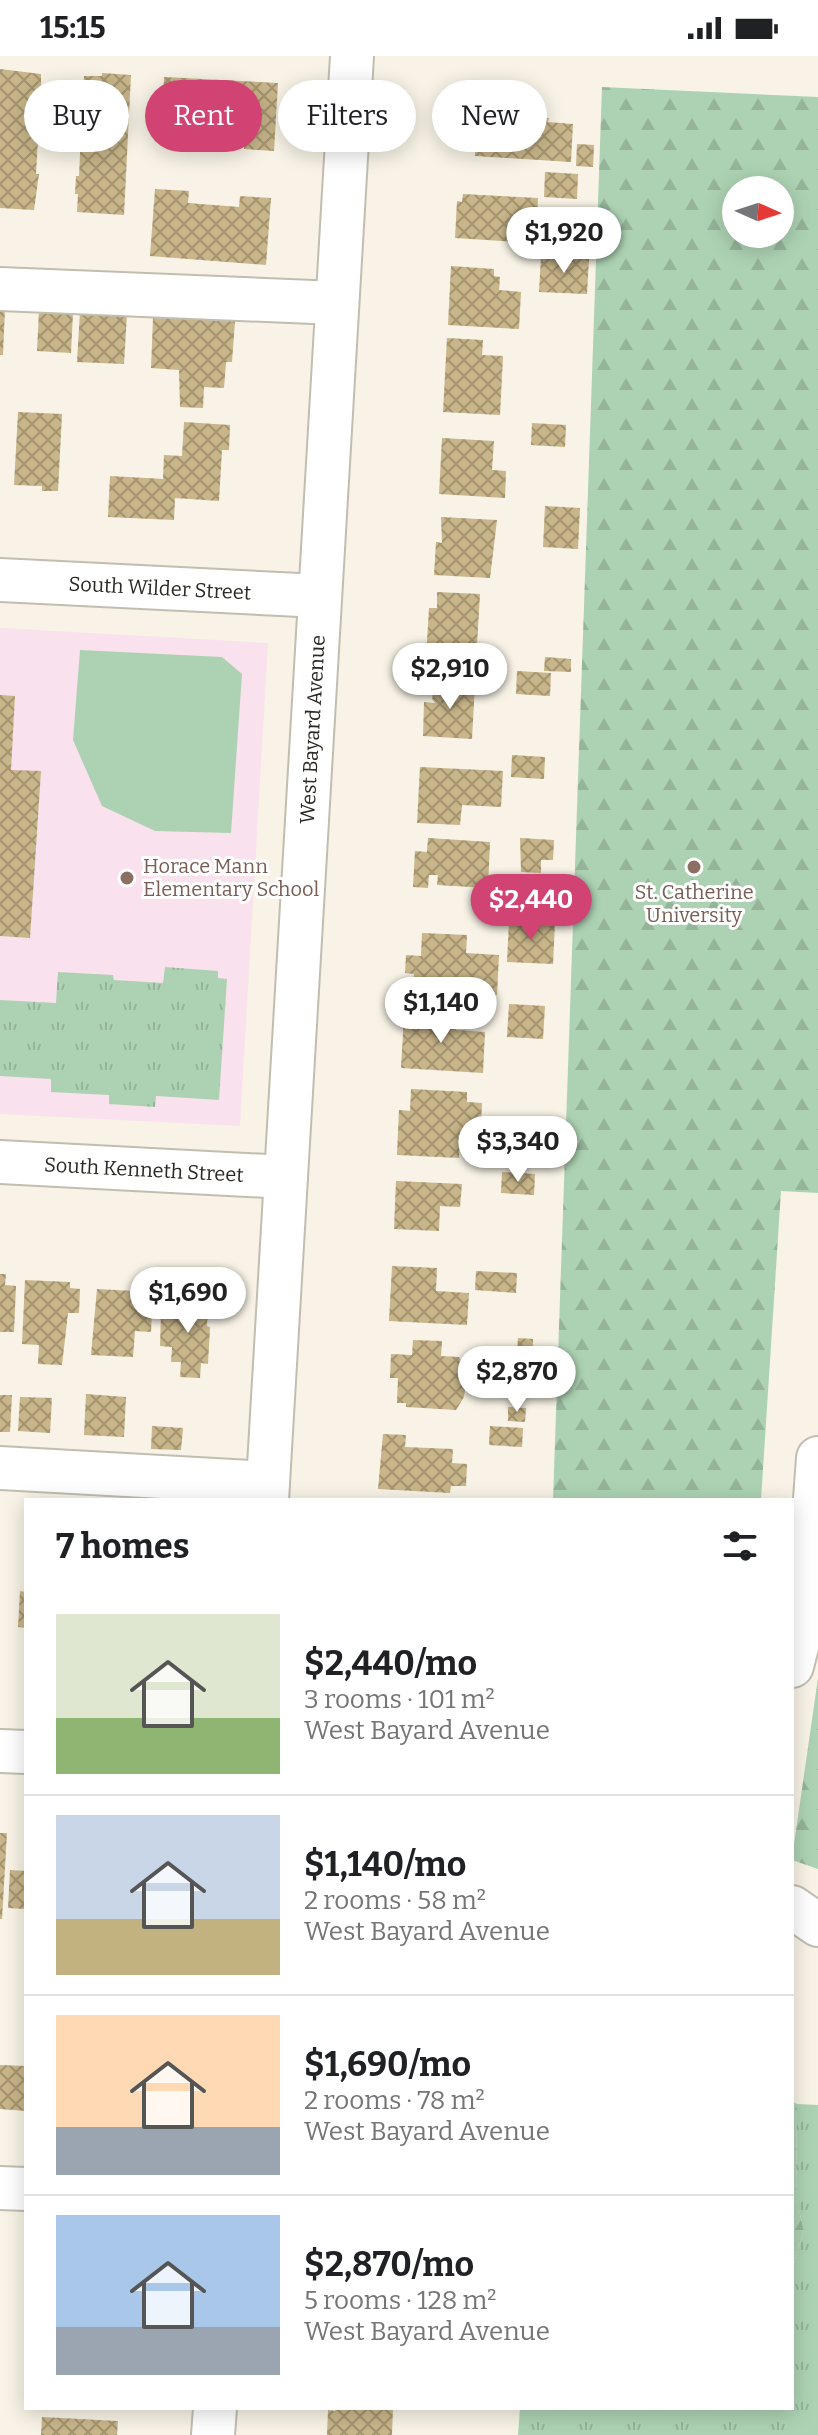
<!DOCTYPE html>
<meta charset="utf-8">
<style>
:root{--surface:#fff;--page:#f2f2f2;--text:#202124;--muted:#757577;--line:#e0e0e0;--accent:#d04373}
body{margin:0;font-family:Bitter,serif;background:var(--page);color:var(--text);height:100vh;display:flex;flex-direction:column;font-size:30px;white-space:nowrap}
*{box-sizing:border-box;margin:0}
p{font-size:26px;color:var(--muted)}
.icon{flex:none;width:44px;height:44px;fill:none;stroke:currentColor;stroke-width:2;stroke-linecap:round;stroke-linejoin:round}
.map{position:relative;flex:1;overflow:hidden}
.panel{position:absolute;left:24px;top:1442px;width:770px;height:912px;display:flex;flex-direction:column;background:var(--surface);border-radius:0px;box-shadow:0 4px 20px #0003}
.panel>*{flex:none}
.hud{position:absolute;left:24px;top:24px;width:770px;height:72px;display:flex;gap:16px}
.needle{width:52px;rotate:93deg}
.controls{position:absolute;left:722px;top:120px;display:grid;gap:16px}
.controls a{display:grid;place-items:center;width:72px;height:72px;border-radius:50%;background:var(--surface);box-shadow:0 4px 20px #0003;font-size:40px}
.price{position:absolute;translate:-50% -68px;padding:0 18px;border-radius:28px;background:#fff;color:#222;font-size:26px;line-height:52px;filter:drop-shadow(0 2px 4px #0008)}
.price::after{content:'';position:absolute;left:50%;top:48px;width:24px;height:18px;margin-left:-12px;background:inherit;clip-path:polygon(0 0,100% 0,50% 100%)}
.price.active{background:var(--accent);color:#fff}
ul{padding:0;list-style:none}
li{display:flex;align-items:center;gap:24px;height:200px;padding:0 32px}
li+li{border-top:2px solid var(--line)}
li span{display:grid;place-items:center;flex:none;width:224px;height:160px;border-radius:0px;color:#555}
li>.icon{margin-inline-start:auto}
span .icon{width:96px;height:96px;fill:#fffc;stroke-width:1}
li b{font-size:34px}
h2{display:flex;justify-content:space-between;align-items:center;height:96px;padding:0 32px;font-size:34px}
.pill{padding:0 28px;border-radius:36px;background:var(--surface);box-shadow:0 4px 20px #0003;font-size:28px;line-height:72px}
.pill.active{background:var(--accent);color:#fff}
.status{display:flex;justify-content:space-between;align-items:center;height:56px;padding:0 40px;background:var(--surface);direction:ltr}
.status svg{height:22px;fill:currentColor}
.map>svg:first-child{display:block}
.commercial{fill:#f9e1ed}
.forest{fill:url(#forest-firs);fill-rule:evenodd}
.park{fill:url(#park-tufts)}
.pitch{fill:#add2b3}
.building{fill:url(#building-cross-hatch)}
.lines{fill:none;stroke-linecap:round;stroke-linejoin:round}
.minor-casing{stroke:#c2bdb1;stroke-width:46}
.minor{stroke:#fff;stroke-width:42}
.education-dot{fill:#8d6e63;stroke:#fff;stroke-width:3}
.labels{text-anchor:middle;dominant-baseline:central;stroke-width:6;stroke-linejoin:round;paint-order:stroke}
.street-label{font-size:20px;fill:#2b2924;stroke:#fff}
.education-label{font-size:20px;fill:#785e54;stroke:#fff;text-anchor:start}
</style>
<div class="status"><b>15:15</b><svg viewBox="0 0 49 12"><path d="M0 12V9h3v3zM5 12V6h3v6zM10 12V3h3v9zM15 12V0h3v12zM26 1h20v11H26zM47 4h2v5h-2z"/></svg></div>
<div class="map">
<svg width="818" height="2379" viewBox="0 0 818 2379">
<defs>
<pattern id="forest-firs" width="22" height="20" patternUnits="userSpaceOnUse" patternTransform="scale(2)"><rect width="22" height="20" fill="#add2b3"/><path d="M5 1l3.5 6h-7zM16 11l3.5 6h-7z" fill="#95b49a"/></pattern>
<pattern id="park-tufts" width="24" height="20" patternUnits="userSpaceOnUse" patternTransform="scale(2)"><rect width="24" height="20" fill="#add2b3"/><path d="M3 7l-1-3M5 7V3M7 7l1-3M15 17l-1-3M17 17v-4M19 17l1-3" fill="none" stroke="#95b49a"/></pattern>
<pattern id="building-cross-hatch" width="8" height="8" patternUnits="userSpaceOnUse" patternTransform="scale(2)"><rect width="8" height="8" fill="#c8b589"/><path d="M0 0l8 8M0 8l8-8" fill="none" stroke="#a39370"/></pattern>
</defs>
<rect width="100%" height="100%" fill="#f8f3e6"/>
<path class="commercial" d="M0,572L268,587L240,1070L0,1058Z"/>
<path class="forest" d="M602,31L818,41V1137L781,1135L761,1444H553ZM736,134H780V178H736Z
M818,1622V1813L792,1804V1802Z
M792,2045L797,2048L796,2144L804,2174L792,2214Z"/>
<path class="park" d="M165,911L218,915V922L227,923L219,1044L156,1040L155,1051L109,1048V1039L51,1036V1023L0,1020V944L56,947L58,916L113,919L114,924L163,927Z
M797,2048L818,2049V2379H518L520,2352H792V2214L804,2174L796,2144Z"/>
<path class="pitch" d="M80,594L222,601L242,618L231,777L155,775L102,750L73,684Z"/>
<path class="building" d="M0,13L41,18V32H44L43,49H40L36,118H39L34,154L0,152Z
M102,17L131,19L124,159L77,156L78,138H75L76,120H79L82,52H79L80,34H83L84,20H102Z
M164,21L278,27L274,95L244,93V81L190,78L189,89L161,87Z
M503,50L533,52L532,61L549,62L548,66L573,68L571,106L475,100V94L455,93L457,53H503Z
M577,88L594,89L593,111L576,110Z
M545,116L578,118L577,143L544,141Z
M155,133L189,135L188,147L239,151L240,140L271,142L266,209L150,200Z
M463,138L538,142L535,187L455,182L457,145L462,146Z
M541,200L589,203L587,238L539,236Z
M451,210L494,213V220L500,221L499,234L521,236L519,273L448,269Z
M0,252H5L3,299H0Z
M39,255L73,257L71,297L37,295Z
M80,256L127,258L124,308L77,306Z
M153,262L235,265L232,306H226L224,332L204,331L203,352L180,351L179,314L151,312Z
M447,282L483,284L482,299L503,300L500,359L443,356Z
M18,356L62,358L58,435H42V430L14,429Z
M184,366L230,369L229,394H222L219,445L175,442L174,464L108,461L110,420L163,423L164,399L182,400Z
M532,367L566,369L565,391L531,389Z
M442,382L494,385L492,414L506,415L505,442L439,438Z
M545,450L580,452L578,493L543,491Z
M441,461L497,464L490,522L434,519L436,486L442,487Z
M437,536L480,538L476,606L426,603L429,552H437Z
M545,601L571,603V616L544,615Z
M517,615L551,617L550,640L516,638Z
M436,626L475,628L472,683L423,680L424,646L435,647L432,643Z
M0,639L15,640L11,714L41,715L30,882L0,880Z
M512,699L545,701L544,723L511,721Z
M420,711L503,715L501,751L462,749L460,769L417,767Z
M428,782L490,786L488,832L437,829L438,819H429L428,832L413,831L415,795L427,796Z
M520,782L554,784L553,804H541V817L521,816Z
M509,864L555,867L553,908L507,906Z
M422,877L467,879L466,897L499,899L497,939L413,935L414,918L405,917L406,899L421,900Z
M509,948L545,950L543,983L507,981Z
M404,959L456,961V974L485,976L483,1017L401,1012Z
M411,1033L467,1036V1046L482,1047L480,1084L460,1083L459,1102L397,1099L399,1054L410,1055Z
M502,1116L535,1118L534,1139L501,1137Z
M396,1125L462,1128L460,1151L440,1150L439,1175L394,1173Z
M392,1210L437,1212L436,1235L469,1237L467,1269L389,1265Z
M476,1215L517,1217L516,1237L475,1234Z
M0,1218H6L5,1229L16,1230L14,1276H0Z
M25,1224L70,1226V1232L80,1233L79,1257H68L62,1309L38,1308L39,1289L22,1288Z
M97,1233L153,1236L151,1276L135,1275L133,1301L91,1299Z
M178,1239L208,1241L207,1270L210,1271L208,1308L201,1307L200,1322L180,1321L181,1306H171L172,1291L160,1290L161,1257L177,1258Z
M518,1282L533,1283V1295L517,1294Z
M413,1284L442,1285L441,1300L459,1301L462,1308L465,1333L464,1341L456,1354L406,1351V1347H397L398,1322H390L391,1298L412,1299Z
M86,1338L126,1341L124,1381L84,1379Z
M0,1339H12L10,1376H0Z
M20,1341L52,1342L50,1377L18,1375Z
M508,1351L526,1352L525,1366L508,1365Z
M152,1370L183,1372L181,1394L151,1393Z
M490,1370L523,1372L522,1391L489,1389Z
M383,1378L406,1379L405,1391L453,1393L452,1407L467,1408L466,1430H451L450,1437L378,1433Z
M20,1535L26,1536V1572L18,1571Z
M0,1777H7L2,1863H0Z
M10,1814L26,1815V1853L8,1852Z
M0,2009L26,2010V2055L0,2053Z
M336,2352H393L392,2379H327L328,2354L335,2355Z
M42,2361L118,2365L117,2379H41Z"/>
<g class="lines">
<defs>
<g id="minor">
<path d="M0,233L337,247"/>
<path id="s1" d="M0,524L320,540"/>
<path id="s2" d="M0,1106L286,1121"/>
<path d="M0,1412L268,1427"/>
<path id="s3" d="M267,1444L352,0"/>
<path d="M792,1610L807,1552L818,1402"/>
<path d="M0,1695L26,1696"/>
<path d="M792,1851L818,1869"/>
<path d="M0,2132L26,2133"/>
<path d="M213,2379L215,2352"/>
</g>
</defs>
<use href="#minor" class="minor-casing"/>
<use href="#minor" class="minor"/>
</g>
<g class="education-dot">
<circle cx="694" cy="811" r="8"/>
<circle cx="127" cy="822" r="8"/>
</g>
<g class="labels">
<g class="street-label">
<text stroke="none"><textPath href="#s1" startOffset="160">South Wilder Street</textPath></text>
<text stroke="none"><textPath href="#s3" startOffset="772">West Bayard Avenue</textPath></text>
<text stroke="none"><textPath href="#s2" startOffset="144">South Kenneth Street</textPath></text>
</g>
<g class="education-label">
<text x="143" y="810">Horace Mann<tspan x="143" dy="23">Elementary School</tspan></text>
<text x="694" y="836" text-anchor="middle">St. Catherine<tspan x="694" dy="23">University</tspan></text>
</g>
</g>
</svg>
<div class="controls">
<a><svg class="needle" viewBox="-14 -14 28 28"><path d="M0-13l5 13h-10z" fill="#e53935"/><path d="M0 13l5-13h-10z" fill="#757577"/></svg></a>
</div>
<b class="price" style="left:564px;top:219px">$1,920</b>
<b class="price" style="left:450px;top:655px">$2,910</b>
<b class="price active" style="left:531px;top:886px">$2,440</b>
<b class="price" style="left:441px;top:989px">$1,140</b>
<b class="price" style="left:518px;top:1128px">$3,340</b>
<b class="price" style="left:188px;top:1279px">$1,690</b>
<b class="price" style="left:517px;top:1358px">$2,870</b>
<div class="hud">
<a class="pill">Buy</a>
<a class="pill active">Rent</a>
<a class="pill">Filters</a>
<a class="pill">New</a>
</div>
<section class="panel">
<h2>7 homes<svg class="icon" aria-label="filters" viewBox="0 0 24 24"><path d="M4 7h16M4 17h16"/><circle cx="9" cy="7" r="2"/><circle cx="15" cy="17" r="2"/></svg></h2>
<ul>
<li><span style="background:linear-gradient(#dfe7d0 65%,#8fb573 0)"><svg class="icon" aria-label="home" viewBox="0 0 24 24"><path d="M3 11l9-7 9 7M6 9v11h12V9"/></svg></span><div><b>$2,440/mo</b><p>3 rooms · 101 m²</p><p>West Bayard Avenue</p></div></li>
<li><span style="background:linear-gradient(#c9d6e8 65%,#c2b280 0)"><svg class="icon" aria-label="home" viewBox="0 0 24 24"><path d="M3 11l9-7 9 7M6 9v11h12V9"/></svg></span><div><b>$1,140/mo</b><p>2 rooms · 58 m²</p><p>West Bayard Avenue</p></div></li>
<li><span style="background:linear-gradient(#ffd9b3 70%,#9aa5b1 0)"><svg class="icon" aria-label="home" viewBox="0 0 24 24"><path d="M3 11l9-7 9 7M6 9v11h12V9"/></svg></span><div><b>$1,690/mo</b><p>2 rooms · 78 m²</p><p>West Bayard Avenue</p></div></li>
<li><span style="background:linear-gradient(#a9c7e8 70%,#9aa5b1 0)"><svg class="icon" aria-label="home" viewBox="0 0 24 24"><path d="M3 11l9-7 9 7M6 9v11h12V9"/></svg></span><div><b>$2,870/mo</b><p>5 rooms · 128 m²</p><p>West Bayard Avenue</p></div></li>
</ul>
</section>
</div>
